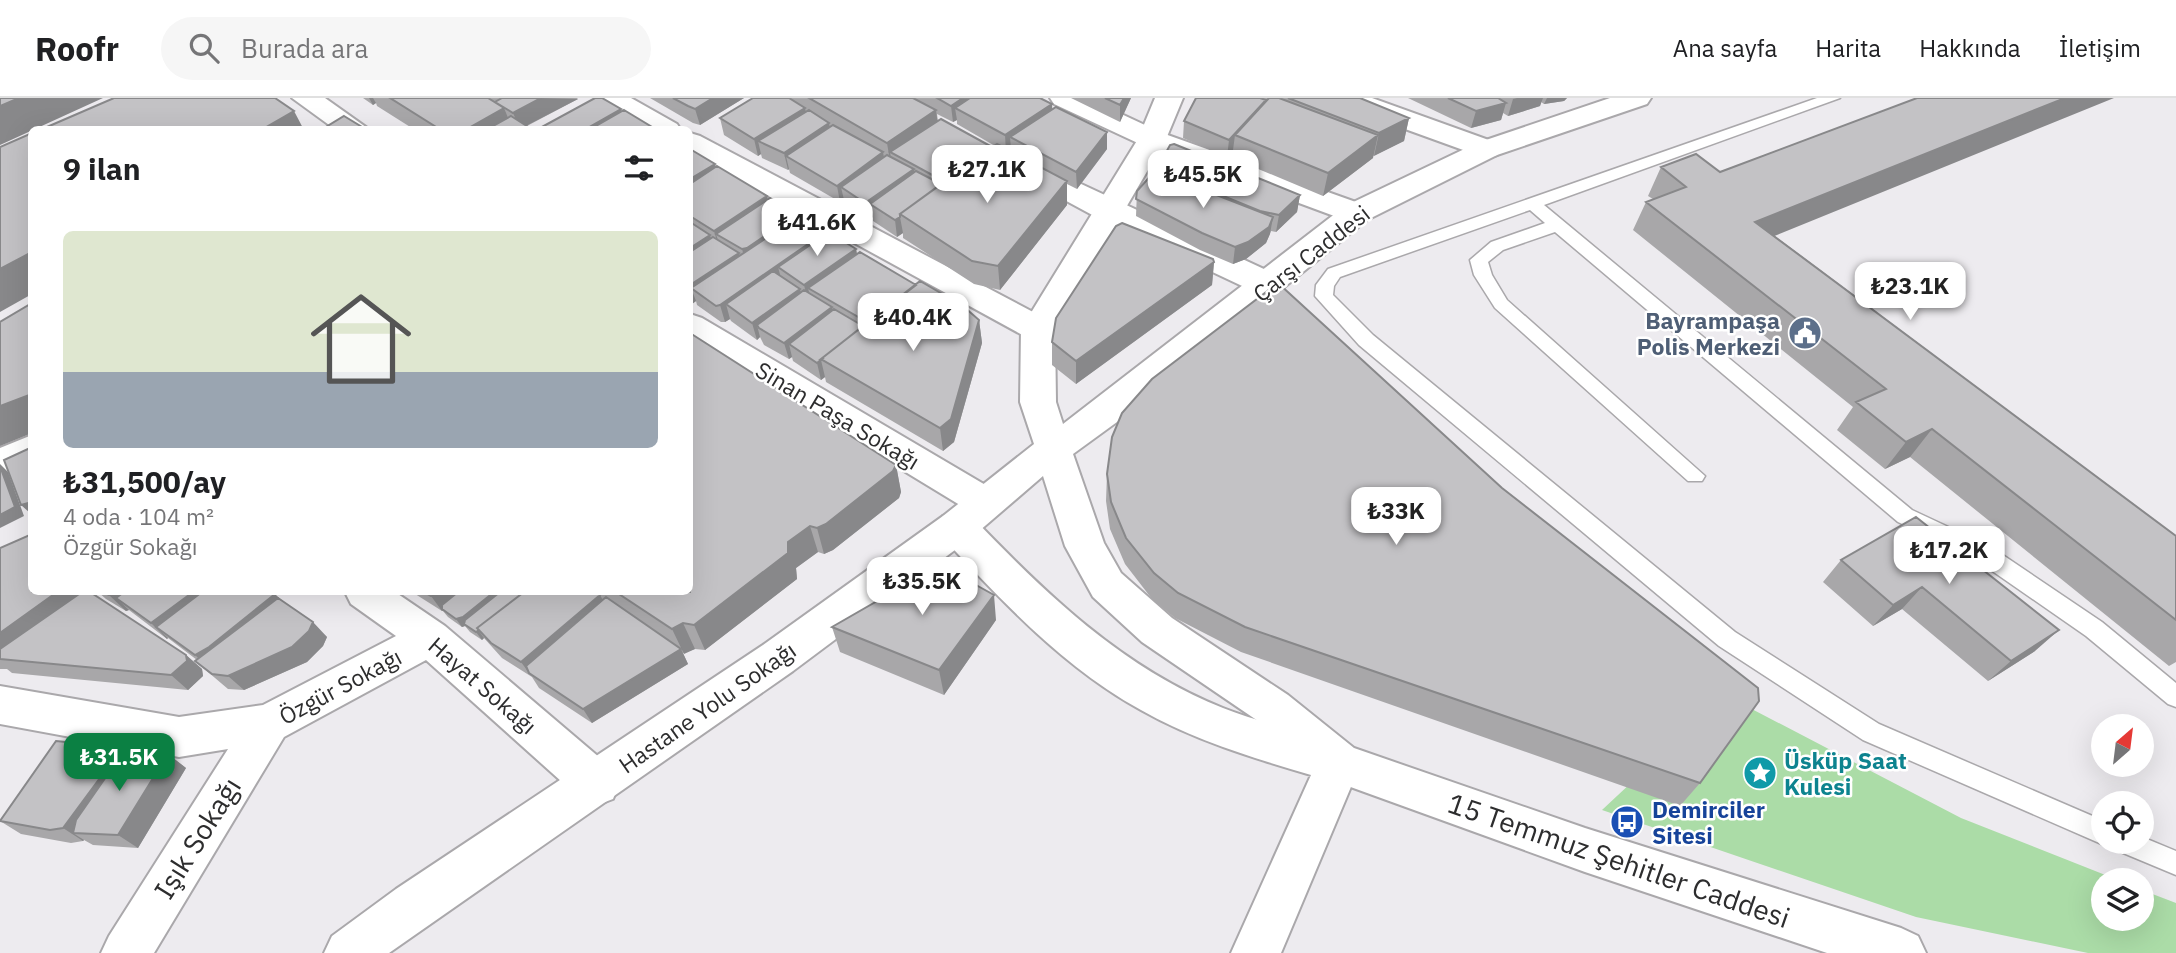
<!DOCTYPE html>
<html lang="tr">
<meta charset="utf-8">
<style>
:root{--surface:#fff;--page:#f6f6f6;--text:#202124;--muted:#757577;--line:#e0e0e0;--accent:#0b8043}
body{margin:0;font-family:"IBM Plex Sans",sans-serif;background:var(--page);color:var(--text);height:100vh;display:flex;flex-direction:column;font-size:26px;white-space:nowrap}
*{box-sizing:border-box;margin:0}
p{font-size:23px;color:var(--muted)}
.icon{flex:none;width:38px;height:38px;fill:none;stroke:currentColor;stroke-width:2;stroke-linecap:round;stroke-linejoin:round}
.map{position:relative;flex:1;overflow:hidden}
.details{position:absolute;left:28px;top:28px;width:665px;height:469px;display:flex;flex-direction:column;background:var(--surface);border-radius:10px;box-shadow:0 7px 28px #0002}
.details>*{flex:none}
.needle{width:46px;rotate:28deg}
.tools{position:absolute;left:2091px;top:616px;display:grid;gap:14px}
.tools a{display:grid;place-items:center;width:63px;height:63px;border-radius:50%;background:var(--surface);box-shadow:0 7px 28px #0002;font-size:35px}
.price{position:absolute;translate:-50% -60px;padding:0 16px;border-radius:14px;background:#fff;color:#222;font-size:23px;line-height:46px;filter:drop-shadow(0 2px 4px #0008)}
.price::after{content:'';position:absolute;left:50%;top:42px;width:21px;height:16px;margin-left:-10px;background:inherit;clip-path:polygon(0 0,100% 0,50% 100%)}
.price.current{background:var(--accent);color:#fff}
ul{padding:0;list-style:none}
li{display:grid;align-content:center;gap:14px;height:371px;padding:0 35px}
li span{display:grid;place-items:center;height:217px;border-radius:10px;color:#555}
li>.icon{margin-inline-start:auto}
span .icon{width:126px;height:126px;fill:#fffc;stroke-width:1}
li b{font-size:30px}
h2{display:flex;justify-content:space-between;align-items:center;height:84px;padding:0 35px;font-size:30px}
header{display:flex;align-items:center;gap:42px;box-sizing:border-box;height:98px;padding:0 35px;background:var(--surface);border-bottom:2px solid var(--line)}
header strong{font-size:33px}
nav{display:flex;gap:38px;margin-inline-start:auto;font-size:24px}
.search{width:490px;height:63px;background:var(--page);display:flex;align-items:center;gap:18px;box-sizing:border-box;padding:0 24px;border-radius:38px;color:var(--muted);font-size:26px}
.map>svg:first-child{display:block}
.green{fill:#abdca7}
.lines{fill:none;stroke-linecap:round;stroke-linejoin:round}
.lane-casing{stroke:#aaa8ab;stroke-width:3}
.street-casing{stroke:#aaa8ab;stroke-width:4}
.secondary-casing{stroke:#aaa8ab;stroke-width:4}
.lane{fill:#fff;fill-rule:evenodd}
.street{fill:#fff;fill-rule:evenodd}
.secondary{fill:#fff;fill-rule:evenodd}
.wall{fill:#a8a7a9;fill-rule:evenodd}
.shaded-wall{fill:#88888a}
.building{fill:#c3c2c5;stroke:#88888a;stroke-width:2}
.labels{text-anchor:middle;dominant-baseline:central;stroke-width:5;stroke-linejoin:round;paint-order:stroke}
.street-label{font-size:23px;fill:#2d2d2e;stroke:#fff}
.service-label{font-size:23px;font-weight:bold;fill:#4e5e75;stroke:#fff;text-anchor:end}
.culture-label{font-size:23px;font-weight:bold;fill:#0d838f;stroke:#fff;text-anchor:start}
.transit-label{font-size:23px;font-weight:bold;fill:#164399;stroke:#fff;text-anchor:start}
.near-street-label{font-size:28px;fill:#2d2d2e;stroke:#fff}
</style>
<header>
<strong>Roofr</strong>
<div class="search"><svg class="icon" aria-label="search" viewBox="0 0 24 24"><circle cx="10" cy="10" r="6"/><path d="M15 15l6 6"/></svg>Burada ara</div>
<nav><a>Ana sayfa</a><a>Harita</a><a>Hakkında</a><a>İletişim</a></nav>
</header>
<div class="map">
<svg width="2176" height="855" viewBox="0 0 2176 855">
<rect width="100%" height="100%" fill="#edebef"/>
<path class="green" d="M1725,597L1961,720L2118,782H2104V821H2142V792L2176,805V855H2088L1916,819L1602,712Z"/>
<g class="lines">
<defs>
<path id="lane" d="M1817,0H1840L1544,107L1912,412L1991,449L2102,524L2176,585V609L2168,606L2086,538L1975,461L1898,424L1555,134L1503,152L1488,164L1492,177L1507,202L1705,378L1702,383H1688L1495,210L1474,177L1470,162L1491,144L1545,125L1530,112L1340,179L1334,188L1333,197L1373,237L1735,534L1879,626L2104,723V744H2112L2104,747L1863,642L1719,548L1359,247L1315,198L1316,187L1328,171Z
M2142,739L2176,753V777L2116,752L2112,744H2142Z"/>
<path id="street" d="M292,0H325L370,32H336Z
M597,0H631L677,26L681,32H645L601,6Z
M1050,0H1087L1162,35L1367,108L1371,115L1367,122L1356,125L1345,122L1142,47L1054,6Z
M1332,0H1372L1497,45L1502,51L1497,57L1487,60L1477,57L1336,6Z
M690,35L700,38L1050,223L1055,231L1050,239L1038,243L1026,239L690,55Z
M1021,58L1281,179L1285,187L1281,195L1269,198L1257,195L1096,119L1011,73L1006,67L1011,61Z
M690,216L702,220L999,395L1005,405L999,415L986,420L973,415L690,243Z
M32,337V367L0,380V350Z
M957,414L971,418C1045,495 1122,570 1223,610C1266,627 1312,635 1355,651L1361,665L1281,855H1231L1311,677C1253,660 1194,642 1141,612C1064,570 1002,503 943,440L938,429L943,418Z
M345,494H395L445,528L613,671L619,686L613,701L597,707L581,701L426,562L284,639L154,855H101L109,838L228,651L179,659L0,626V588L179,619L263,607L396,538L351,506Z"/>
<path id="secondary" d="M1155,0H1183L1166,41L1055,231L1056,304L1063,326L1345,108L1477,45L1610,0H1651L1647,6L1497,57L1367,122L1128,316L1073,356L1104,445L1121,475L1172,520L1288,597L1354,650L1585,730L1901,830L1918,838L1926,855H1827L1585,774L1323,679L1258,623L1142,544L1093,499L1065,448L1043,378L971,440L793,573L389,855H324L332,838L396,791L763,547L943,418L1034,346L1020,304L1021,231L1138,41Z"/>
</defs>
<use href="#lane" class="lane-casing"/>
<use href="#street" class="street-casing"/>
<use href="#secondary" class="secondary-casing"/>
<use href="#lane" class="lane"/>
<use href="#street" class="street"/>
<use href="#secondary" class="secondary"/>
</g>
<path class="wall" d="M363,0H577L578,1L527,28L533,32H415L377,8L376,5L373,7Z
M650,0H744L700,27L693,25Z
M753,0H1040L1052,6V11L1107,34V51L1077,91L1067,86V107L1000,192L974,186L903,140V135L897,139L873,123V119L868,122L845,106L844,102L840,104L790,75L789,71L788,72L762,60L761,56L758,58L724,37L720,20ZM937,16L953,24L957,22V26L995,48L992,49L938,23Z
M1071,0H1131L1120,24Z
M1196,0H1360L1409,20L1404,43L1373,58V60L1323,98L1232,60L1233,52L1227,59L1183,40L1184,23Z
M1408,0H1567L1564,3L1544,6L1541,4L1540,8L1508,18L1503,15L1501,22L1471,30Z
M690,51L715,66L716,69L767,98L768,102L797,116V119L825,137L856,151L857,156L979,222L982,245L954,344L943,353L826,284L825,279L821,282L793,263L792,259L789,261L764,247L760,239L757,242L731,223L730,221L725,224H721L697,207L696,203L692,206L690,204Z
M1661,69L1775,138L2176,438V564L2169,568L1910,359L1885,371L1837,332L1853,309L1633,132L1646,104L1653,101L1648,98Z
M1157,71L1300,97L1297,114L1276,134L1271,133L1266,145L1246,161L1233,166L1200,152L1136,118L1137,93L1157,73Z
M1214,164L1212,187L1076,286L1052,267V244Z
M896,367L901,394L899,400L833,452L824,456L818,454L796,470L797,481L705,552L695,551L683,555L688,566L592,625L539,590L532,579L502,560L484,540L482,542L470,534L465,528L462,529L448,519L443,513H442L412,494H690Z
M1107,376L1700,685L1680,708L1241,554L1175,520L1152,501L1125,466L1110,431L1106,403Z
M1916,419L2035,553L1988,583L1902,511L1873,528L1823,484L1841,462Z
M0,450L32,494L186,557L202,571L203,578L188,592L12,575L7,571H0Z
M98,494H272L327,539L323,548L307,564L244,592L228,591L195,563L197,562L168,540L167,541L129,512L126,513L106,501Z
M996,522L944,597L840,554L832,529Z
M115,649L123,655L168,656L186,670L138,750L93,747L84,742L83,743L71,745L21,736L0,723Z"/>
<path class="shaded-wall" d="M19,0H103L0,47V8Z
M369,0H373L376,5L373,7Z
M541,0L578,1L520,31L513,15Z
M713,0H744L700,27L695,11Z
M963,0H990L955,10L957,22L953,24L951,8Z
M1124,0H1131L1120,24V7Z
M1517,0H1543L1540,8L1508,18L1513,1Z
M1547,0H1567L1564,3L1544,6Z
M2065,0H2114L1740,152L1755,124Z
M1266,2L1235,37L1233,52L1227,59L1229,42Z
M1506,5L1501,22L1471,30L1476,13Z
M1052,6L1053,23L1010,39L1011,51L1006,54L1005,37Z
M504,10L513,32H465Z
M805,10L809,27L758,43L761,56L758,58L754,41Z
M621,11L627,28L621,32H584Z
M936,12L939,36L890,54L892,68L891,69L887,45Z
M294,13L304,32H261Z
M1409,20L1404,43L1374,58L1379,35Z
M829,25L832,42L786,58L789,71L788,72L784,55Z
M1107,34V51L1077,91L1076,74Z
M1378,37L1373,60L1323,98L1328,75Z
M883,54L886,71L841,89L844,102L840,104L837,88Z
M715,66L719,83L690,102V81Z
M914,71L916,88L870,106L873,119L868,122L865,105Z
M1067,83V107L1000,192L998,168Z
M1300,97L1297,114L1276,134L1279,117Z
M767,98L771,115L716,136L720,149L719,150L714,133Z
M797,116L801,133L747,168L742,151Z
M900,119L903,135L897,139L895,122Z
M1273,119L1270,136L1266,145L1246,161L1233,166L1235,149Z
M824,135L828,152L778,169L782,184L726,206L730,221L725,224L720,207Z
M710,137L715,154L690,170V150Z
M856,151L859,168L808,190L811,202L808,204L804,187Z
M32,154V196L0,214V171Z
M739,155L744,172L691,190L696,203L692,206L690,199V187Z
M1214,164L1212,187L1076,286V263Z
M800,191L804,208L757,227L760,239L757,242L752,225Z
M832,209L836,226L789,246L792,259L789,261L784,245Z
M979,222L982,245L954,344L943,353L940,330Z
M821,262L825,279L821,282L817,265Z
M32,296V335L0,348V308Z
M1932,331L1910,359L1885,371L1906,344Z
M0,366L8,374L24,418L0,430Z
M896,367L901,394L899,400L833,452L824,456L817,430Z
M32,404V415H30L21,407Z
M810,428L818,454L796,470L797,481L705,552L694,527L788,444Z
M1922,489L1902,511L1873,528L1893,507Z
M57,494H88L0,561V535Z
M117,494H154L116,500L129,512L126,513L109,497Z
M193,494H229L156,529L168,540L167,541L151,525Z
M436,494H467L442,513L431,498Z
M494,494H509L464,526L465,528L462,529L456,521Z
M275,496L290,511L211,572L195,557Z
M600,497L609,513L529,575L532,579L521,564Z
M994,497L996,522L944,597L939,572Z
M313,524L327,539L323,548L307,564L244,592L228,578Z
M683,525L695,551L684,556L672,531Z
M478,532L484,540L482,542L476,534Z
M2059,532L2035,553L1988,583L2011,563Z
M681,551L688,566L592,625L583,611Z
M186,557L202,571L203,578L188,592L171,577Z
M115,649L134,663L73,735L84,742L83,743L63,730Z
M168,656L186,670L138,750L118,737Z"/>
<path class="building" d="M0,0H19L0,8Z
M114,0H275L294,13L261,32H40Z
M390,0H488L504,10L465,32H441Z
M502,0H541L513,15L495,4Z
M595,0H602L621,11L584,32H541L540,30Z
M673,0H713L695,11L688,8Z
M753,0H789L805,10L754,41L720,20Z
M809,0H913L936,12L887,45Z
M937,0H963L951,8Z
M970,0H1040L1052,6L1005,37L955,10Z
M1105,0H1124L1120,7Z
M1196,0H1260L1266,2L1229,42L1184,23Z
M1269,0H1279L1378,37L1328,75L1235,37Z
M1288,0H1360L1409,20L1379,35Z
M1448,0H1498L1506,5L1476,13Z
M1917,0H2065L1755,124L2176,438V522L1932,331L1906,344L1856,304L1886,291L1646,104L1686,89L1661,69L1696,56L1720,74Z
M1056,9L1107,34L1076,74L1010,39Z
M624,12L657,32H589Z
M809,12L829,25L784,55L758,43Z
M344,18L367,32H321Z
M511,18L533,32H486Z
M941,21L992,49L945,84L890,54Z
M833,27L883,54L837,88L786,58Z
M32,35V154L0,171V49Z
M997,46L1067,83L998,168L972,163L900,116Z
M1174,46L1300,97L1279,117L1260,113L1157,71L1170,47Z
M690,51L715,66L690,81Z
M887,57L914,71L865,105L841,89Z
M717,68L767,98L714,133L690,118V86Z
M916,73L941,86L900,116V119L895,122L870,106Z
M1155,73L1273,119L1269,129L1248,144L1235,149L1202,135L1136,101L1137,93Z
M770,100L797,116L747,150L742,151L716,136Z
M801,117L823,130L824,135L720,207L716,208L691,190Z
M690,124L710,137L690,150Z
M1122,125L1213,161L1214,164L1076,263L1052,244L1056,220L1116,128Z
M829,134L856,151L804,187L778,169Z
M713,139L739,155L690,187V154Z
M860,154L916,187L867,224L808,190Z
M773,173L800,191L752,225L726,206Z
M920,183L963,208L979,222L951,321L940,330L821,261Z
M1278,185L1502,390L1758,590L1759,603L1700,685L1245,529L1178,495L1154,475L1126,440L1111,404L1107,376L1112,339L1122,315L1152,281Z
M804,192L832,209L784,245L759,230L757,227Z
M32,205V296L0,308V224Z
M834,211L863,228L821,261H822L817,265L789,246Z
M690,235L896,367L893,373L826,426L817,430L810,428L788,444V455L694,527L683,525L672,531L616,494H690Z
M30,350H32V404L21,407L4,362Z
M0,368L15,409L0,417Z
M1916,419L2059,532L2011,563L1922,489L1893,507L1841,462Z
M32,436V494H57L0,535V450Z
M940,467L994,497L939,572L832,529Z
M82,494H90L186,557L187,563L171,577L0,561V551Z
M102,494H117L109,497Z
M124,494H193L151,525L116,500Z
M202,494H272L275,496L209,549L195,557L156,529Z
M424,494H436L431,498Z
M458,494H494L463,519L456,521L442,511V507Z
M500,494H524L477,530L479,532L476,534L464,526L465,522Z
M524,494H594L600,497L521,564L491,545L477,530Z
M606,499L681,551L583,611L529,575L526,568Z
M278,500L313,524L309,533L292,549L228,578L212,576L195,563Z
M56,643L115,649L119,653L111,665L63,730L50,732L0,723Z
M133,651L168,656L118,737L73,735L76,722L124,653Z"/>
<defs>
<symbol id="civic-disc" viewBox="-11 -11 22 22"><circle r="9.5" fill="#5c6f8a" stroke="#fff"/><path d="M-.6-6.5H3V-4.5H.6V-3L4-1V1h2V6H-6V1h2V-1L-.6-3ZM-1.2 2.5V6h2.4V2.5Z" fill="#fff"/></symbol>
<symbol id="sight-disc" viewBox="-11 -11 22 22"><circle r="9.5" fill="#0f9aa8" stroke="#fff"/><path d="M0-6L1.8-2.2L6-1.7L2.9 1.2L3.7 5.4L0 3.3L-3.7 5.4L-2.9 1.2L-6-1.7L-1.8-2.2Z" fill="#fff"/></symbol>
<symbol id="bus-disc" viewBox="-11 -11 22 22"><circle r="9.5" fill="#1a4fb4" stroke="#fff"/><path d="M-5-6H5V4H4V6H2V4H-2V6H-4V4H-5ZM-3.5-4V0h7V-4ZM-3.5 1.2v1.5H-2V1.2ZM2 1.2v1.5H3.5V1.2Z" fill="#fff"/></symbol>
</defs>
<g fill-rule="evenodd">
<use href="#civic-disc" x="1786" y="216" width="38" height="38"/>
<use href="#sight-disc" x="1741" y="656" width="38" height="38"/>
<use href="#bus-disc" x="1608" y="705" width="38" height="38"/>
</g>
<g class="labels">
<g class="street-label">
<text transform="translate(1311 155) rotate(-38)">Çarşı Caddesi</text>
<text transform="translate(838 317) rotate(31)">Sinan Paşa Sokağı</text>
<text transform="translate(483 587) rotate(41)">Hayat Sokağı</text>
<text transform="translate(340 588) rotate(-28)">Özgür Sokağı</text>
<text transform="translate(707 609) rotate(-35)">Hastane Yolu Sokağı</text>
</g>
<g class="service-label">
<text x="1780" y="222">Bayrampaşa<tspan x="1780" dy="26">Polis Merkezi</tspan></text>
</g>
<g class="culture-label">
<text x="1784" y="662">Üsküp Saat<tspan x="1784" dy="26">Kulesi</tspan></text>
</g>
<g class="transit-label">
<text x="1652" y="711">Demirciler<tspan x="1652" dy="26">Sitesi</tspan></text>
</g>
<g class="near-street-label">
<text transform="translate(197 740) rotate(-58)">Işık Sokağı</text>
<text transform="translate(1619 762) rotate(19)">15 Temmuz Şehitler Caddesi</text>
</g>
</g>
</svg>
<div class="tools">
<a><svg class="needle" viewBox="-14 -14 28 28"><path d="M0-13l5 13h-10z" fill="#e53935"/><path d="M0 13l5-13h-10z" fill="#757577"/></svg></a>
<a><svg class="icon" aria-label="locate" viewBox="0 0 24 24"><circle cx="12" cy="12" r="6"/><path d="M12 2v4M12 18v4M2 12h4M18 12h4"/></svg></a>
<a><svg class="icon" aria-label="layers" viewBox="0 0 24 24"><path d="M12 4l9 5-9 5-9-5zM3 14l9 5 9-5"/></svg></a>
</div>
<b class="price" style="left:987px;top:107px">₺27.1K</b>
<b class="price" style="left:1203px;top:112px">₺45.5K</b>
<b class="price" style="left:817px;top:160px">₺41.6K</b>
<b class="price" style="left:1910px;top:224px">₺23.1K</b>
<b class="price" style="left:913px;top:255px">₺40.4K</b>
<b class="price" style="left:1396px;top:449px">₺33K</b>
<b class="price" style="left:1949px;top:488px">₺17.2K</b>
<b class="price" style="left:922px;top:519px">₺35.5K</b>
<b class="price current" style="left:119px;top:695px">₺31.5K</b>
<section class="details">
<h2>9 ilan<svg class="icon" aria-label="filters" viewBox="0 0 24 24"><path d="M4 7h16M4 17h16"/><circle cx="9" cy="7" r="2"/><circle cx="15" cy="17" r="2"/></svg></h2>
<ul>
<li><span style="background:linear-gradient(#dfe7d0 65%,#9aa5b1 0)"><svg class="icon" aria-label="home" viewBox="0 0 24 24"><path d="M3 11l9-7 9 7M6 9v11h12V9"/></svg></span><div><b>₺31,500/ay</b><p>4 oda · 104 m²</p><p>Özgür Sokağı</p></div></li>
</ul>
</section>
</div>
